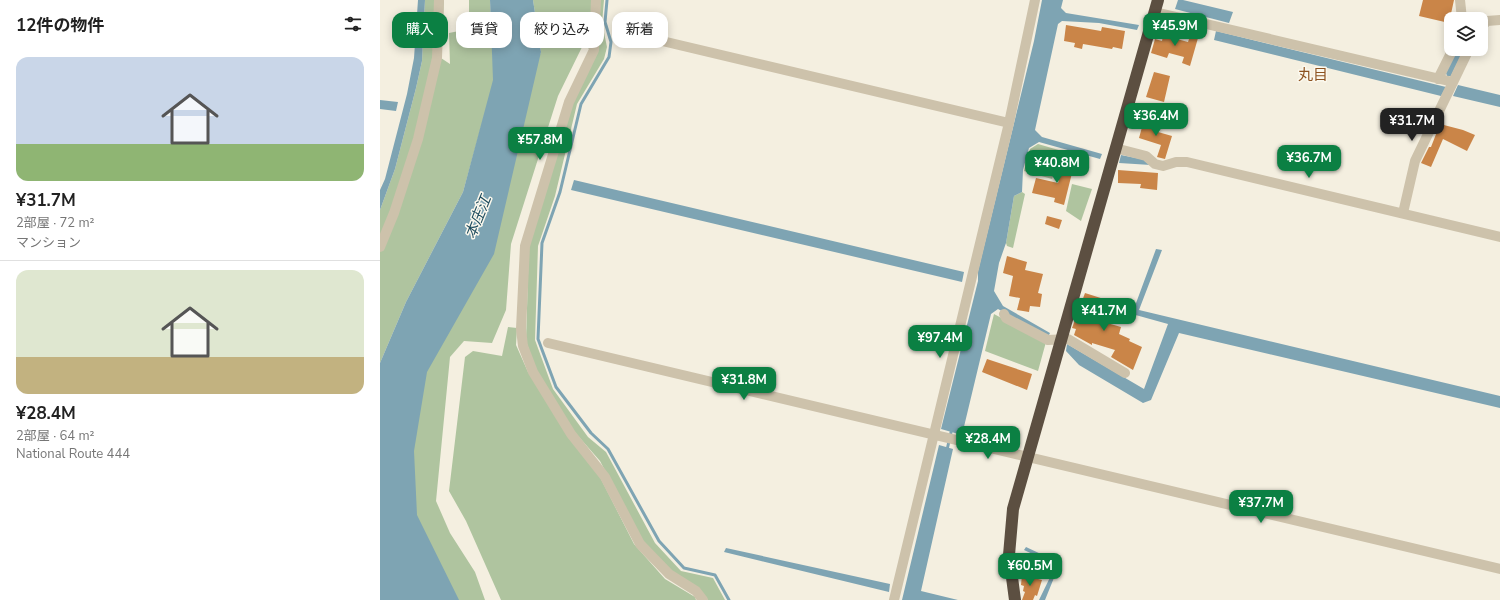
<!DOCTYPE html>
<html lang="ja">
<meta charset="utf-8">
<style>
:root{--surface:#fff;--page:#f2f2f2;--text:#222;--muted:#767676;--line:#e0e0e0;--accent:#0b8043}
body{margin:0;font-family:"Nunito Sans","Noto Sans JP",sans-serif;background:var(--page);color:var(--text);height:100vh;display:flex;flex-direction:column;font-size:15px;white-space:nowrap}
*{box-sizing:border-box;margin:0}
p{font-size:13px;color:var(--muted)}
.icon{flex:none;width:22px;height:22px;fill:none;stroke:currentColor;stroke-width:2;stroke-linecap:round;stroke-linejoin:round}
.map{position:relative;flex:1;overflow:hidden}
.details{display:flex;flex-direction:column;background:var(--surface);width:380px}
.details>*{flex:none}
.top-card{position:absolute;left:12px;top:12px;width:380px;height:36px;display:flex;gap:8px}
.tools{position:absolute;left:1064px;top:12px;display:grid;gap:8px}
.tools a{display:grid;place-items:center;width:44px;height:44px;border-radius:8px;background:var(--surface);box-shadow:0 2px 10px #0003;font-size:20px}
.price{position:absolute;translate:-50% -34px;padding:0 9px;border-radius:8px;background:var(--accent);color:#fff;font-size:13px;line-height:26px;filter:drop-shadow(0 1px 2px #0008)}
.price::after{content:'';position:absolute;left:50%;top:24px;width:12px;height:9px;margin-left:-6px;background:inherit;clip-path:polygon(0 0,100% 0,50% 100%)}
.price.active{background:#222;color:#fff}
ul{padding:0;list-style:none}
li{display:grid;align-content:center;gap:8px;height:212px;padding:0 16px}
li+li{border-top:1px solid var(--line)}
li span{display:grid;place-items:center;height:124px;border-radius:12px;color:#555}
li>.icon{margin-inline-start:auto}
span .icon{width:72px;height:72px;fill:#fffc;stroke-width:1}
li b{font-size:17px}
h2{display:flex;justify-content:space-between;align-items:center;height:48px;padding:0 16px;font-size:17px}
.pill{padding:0 14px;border-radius:12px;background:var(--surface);box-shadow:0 2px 10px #0003;font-size:14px;line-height:36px}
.pill.active{background:var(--accent);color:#fff}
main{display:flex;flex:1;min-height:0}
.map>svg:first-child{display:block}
.green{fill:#afc49f}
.water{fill:#7ea4b3}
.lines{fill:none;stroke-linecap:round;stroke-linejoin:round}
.stream{stroke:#7ea4b3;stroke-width:3}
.building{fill:#ca8548}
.minor{stroke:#cdc2ab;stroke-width:10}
.highway{stroke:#5c4f41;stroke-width:12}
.labels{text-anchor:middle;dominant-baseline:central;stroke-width:3;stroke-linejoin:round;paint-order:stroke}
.neighbourhood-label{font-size:15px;fill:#8d5220;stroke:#fbf8ed}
.water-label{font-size:15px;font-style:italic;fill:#1e4c5e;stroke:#fbf8ed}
</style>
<main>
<section class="details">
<h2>12件の物件<svg class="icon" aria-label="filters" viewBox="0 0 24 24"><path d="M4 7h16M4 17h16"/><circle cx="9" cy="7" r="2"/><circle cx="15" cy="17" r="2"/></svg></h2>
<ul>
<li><span style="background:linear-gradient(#c9d6e8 70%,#8fb573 0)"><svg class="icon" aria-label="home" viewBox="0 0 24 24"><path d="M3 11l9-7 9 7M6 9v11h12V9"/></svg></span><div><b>¥31.7M</b><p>2部屋 · 72 m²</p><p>マンション</p></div></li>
<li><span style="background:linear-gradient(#dfe7d0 70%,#c2b280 0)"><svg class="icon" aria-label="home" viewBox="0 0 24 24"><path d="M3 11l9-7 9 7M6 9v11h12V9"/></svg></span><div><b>¥28.4M</b><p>2部屋 · 64 m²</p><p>National Route 444</p></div></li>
</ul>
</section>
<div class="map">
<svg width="1120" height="600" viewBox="0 0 1120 600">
<rect width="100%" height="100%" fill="#f4efe0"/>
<path class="green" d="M45,0H64L61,58L70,64L69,33L89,29V0H110L114,80L83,192L26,302L0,363V210L15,169L36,88L42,61Z
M153,0H224L222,23L227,47L224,59L197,104L175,196L158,246L155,340L173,389L208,437L226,452L275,543L301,571L333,578L345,600H328L319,589L290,572L263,543L220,461L192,429L156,370L146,341L149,243L192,100L211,50L203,45L178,96L131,244L126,310L112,343L84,341L70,357L56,501L70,533L95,572L105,600H50L32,572L35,364L161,52Z
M658,144L682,151L672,179L644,171L650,149Z
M692,184L712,189L701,221L686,211Z
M642,192L645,194L633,248L627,246L626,243L634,196Z
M614,314L666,342L658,371L605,351Z
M128,327L137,328L136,345L148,372L220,477L254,544L285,579L315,597L316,600H121L86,521L69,491L85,357L93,351L122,356Z"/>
<path class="water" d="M38,0H45L42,61L36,88L15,169L0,210V190L5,179L27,94L34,58Z
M110,0H153L161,52L114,254L47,372L34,451L37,515L79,600H0V363L26,302L83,192L113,80Z
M662,0H683L681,8L686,13L759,25L757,30L719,23L682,21L678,24L655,130L662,137L722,154L720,159L659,142L649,148L643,170L642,192L634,196L626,243L619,263L614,291L623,306L670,333L668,337L618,309L611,314L582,435L561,429L598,281V271L654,41Z
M798,0H803L853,12L849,23L795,9Z
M836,31L1066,87L1061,96L834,40Z
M1077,49H1084L1071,76H1067L1066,73Z
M1078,85L1120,95V107L1073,96Z
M0,100L18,102L16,111L0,109Z
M741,155L766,160L771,165L739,163Z
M194,180L584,272L582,282L191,190Z
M776,249L782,250L759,310L1120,396V408L799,333L771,400L763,403L699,365L686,351L687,344L764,389L788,324L752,314Z
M559,445L573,449L541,591L578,600H522Z
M646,547L680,563L665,600H659L676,565L644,550Z
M346,548L510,584L509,592L344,552Z"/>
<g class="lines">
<path class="stream" d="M227,0L225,22L231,42L229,57L201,104L180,192L162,243L158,339L176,387L211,433L228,449L279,541L304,568L335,575L349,600
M567,450L572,428"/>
</g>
<path class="building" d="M1043,0H1074L1069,23L1039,16Z
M686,25L721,31L722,27L745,31L742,49L733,47L732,49L703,44L702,49L694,47L695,43L684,41Z
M818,29L827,31L825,37L816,35Z
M784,30L794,33L793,38L808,42L810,36L818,38L810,66L802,63L804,57L789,53L787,58L771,53L775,39L782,41Z
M774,72L790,76L784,102L766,97Z
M764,120L781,124L778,132L792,136L785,159L777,157L781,145L759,138Z
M1060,124L1083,130L1095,135L1087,151L1063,139L1051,167L1041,163L1049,147H1051Z
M684,160L699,164L696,174L692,173L684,205L674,202L675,198L652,193L656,178L678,183Z
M738,170L778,173L777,190L760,188L761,184L738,183Z
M667,216L682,220L679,229L665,224Z
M627,256L647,262L645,270L663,274L658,293L662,294L660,307L650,306L649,312L637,310L640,298L629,296L633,276L623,273Z
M705,293L727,300L720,321L741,327L739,334L750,339L749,341L762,347L753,370L731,357L735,350L712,343V345L694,335L696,329L692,328Z
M607,359L652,374L647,390L602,372Z
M642,575L662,580L657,596L655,595L653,600H642L645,592L643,591L644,586L641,585Z"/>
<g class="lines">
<path class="minor" d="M216,0L214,50L189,102L145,246L141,329L143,346L153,372L191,434L225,477L260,544L289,574L316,591L323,600
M1080,0L1082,19
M775,12L1073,82
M1101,27L1107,21L1120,20
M240,31L629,123
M1058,79L1073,49
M735,148L766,156L775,164L783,166L796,162H807L1120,237
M1023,213L1035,161L1089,49
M0,247L14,213L38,139L57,58L59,0
M624,314L626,318L668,340L688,339L745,373
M168,343L1120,569
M514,600L629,123L655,0"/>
<path class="highway" d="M635,600L629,555L633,509L778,0"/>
</g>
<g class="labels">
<g class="neighbourhood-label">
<text x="933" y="75">丸目</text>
</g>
<g class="water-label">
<text transform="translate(98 217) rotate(-68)">本庄江</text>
</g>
</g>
</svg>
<div class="tools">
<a><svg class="icon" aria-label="layers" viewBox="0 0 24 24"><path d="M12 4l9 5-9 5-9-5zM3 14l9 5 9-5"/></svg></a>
</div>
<b class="price" style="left:795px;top:47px">¥45.9M</b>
<b class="price" style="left:776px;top:137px">¥36.4M</b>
<b class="price active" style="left:1032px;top:142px">¥31.7M</b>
<b class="price" style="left:160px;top:161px">¥57.8M</b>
<b class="price" style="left:929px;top:179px">¥36.7M</b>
<b class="price" style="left:677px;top:184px">¥40.8M</b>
<b class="price" style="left:724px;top:332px">¥41.7M</b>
<b class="price" style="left:560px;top:359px">¥97.4M</b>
<b class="price" style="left:364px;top:401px">¥31.8M</b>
<b class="price" style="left:608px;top:460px">¥28.4M</b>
<b class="price" style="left:881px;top:524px">¥37.7M</b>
<b class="price" style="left:650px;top:587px">¥60.5M</b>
<div class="top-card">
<a class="pill active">購入</a>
<a class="pill">賃貸</a>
<a class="pill">絞り込み</a>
<a class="pill">新着</a>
</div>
</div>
</main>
